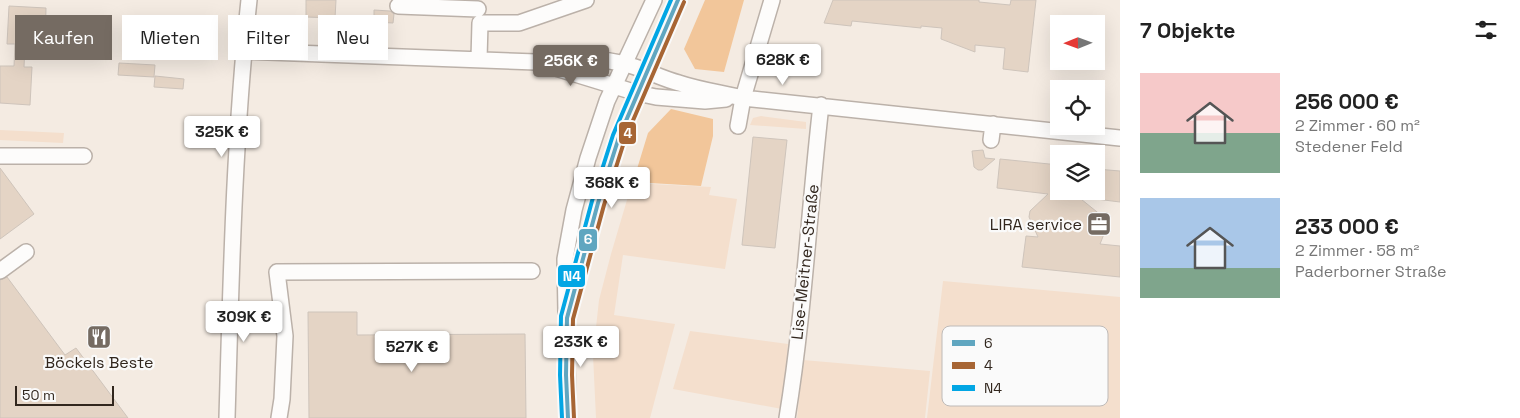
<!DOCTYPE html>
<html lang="de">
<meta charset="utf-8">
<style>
:root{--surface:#fff;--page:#f2f2f2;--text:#222;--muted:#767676;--accent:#756b62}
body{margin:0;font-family:"Space Grotesk",sans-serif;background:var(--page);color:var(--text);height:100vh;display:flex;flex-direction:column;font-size:19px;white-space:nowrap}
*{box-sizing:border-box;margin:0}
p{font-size:16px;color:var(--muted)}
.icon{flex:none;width:28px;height:28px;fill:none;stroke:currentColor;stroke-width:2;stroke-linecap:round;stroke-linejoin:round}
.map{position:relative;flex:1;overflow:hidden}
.sheet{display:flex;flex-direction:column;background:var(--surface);width:400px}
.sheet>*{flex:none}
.banner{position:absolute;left:15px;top:15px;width:475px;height:45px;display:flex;gap:10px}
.needle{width:32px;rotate:269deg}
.buttons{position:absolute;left:1050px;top:15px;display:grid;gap:10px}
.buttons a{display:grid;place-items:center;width:55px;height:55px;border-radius:0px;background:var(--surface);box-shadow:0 5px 20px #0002;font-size:25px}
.scale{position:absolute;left:15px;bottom:12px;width:99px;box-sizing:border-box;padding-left:5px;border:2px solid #31261d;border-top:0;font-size:14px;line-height:18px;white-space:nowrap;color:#31261d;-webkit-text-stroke:4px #fafafa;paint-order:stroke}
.price{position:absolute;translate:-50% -42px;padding:0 11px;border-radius:5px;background:#fff;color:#222;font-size:16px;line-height:32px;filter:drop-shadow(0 1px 2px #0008)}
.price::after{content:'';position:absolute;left:50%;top:30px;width:15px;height:11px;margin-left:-8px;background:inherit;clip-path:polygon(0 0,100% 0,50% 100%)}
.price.active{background:var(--accent);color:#fff}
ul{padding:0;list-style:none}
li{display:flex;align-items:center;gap:15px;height:125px;padding:0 20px}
li span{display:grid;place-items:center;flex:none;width:140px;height:100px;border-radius:0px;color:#555}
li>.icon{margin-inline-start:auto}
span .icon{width:60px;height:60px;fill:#fffc;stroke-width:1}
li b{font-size:21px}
h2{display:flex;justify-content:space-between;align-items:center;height:60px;padding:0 20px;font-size:21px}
.chip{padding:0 18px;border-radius:0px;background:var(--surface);box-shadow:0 5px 20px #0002;font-size:18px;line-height:45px}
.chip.active{background:var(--accent);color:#fff}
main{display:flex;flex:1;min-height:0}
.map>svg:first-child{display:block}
.green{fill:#f4dfcd}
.forest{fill:#f2c69a}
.building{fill:#e4d4c5;stroke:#cec4bb}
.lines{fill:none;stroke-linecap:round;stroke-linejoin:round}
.minor-casing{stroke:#bbb1a9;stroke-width:18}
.minor{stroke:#fdfcfb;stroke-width:15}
.bus-1-casing{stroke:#fafafa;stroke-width:8}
.bus-2-casing{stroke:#fafafa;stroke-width:8}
.bus-3-casing{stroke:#fafafa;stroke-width:8}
.bus-1{stroke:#60a6c0;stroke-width:4}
.bus-2{stroke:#a76534;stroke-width:4}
.bus-3{stroke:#02a6e4;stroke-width:4}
.labels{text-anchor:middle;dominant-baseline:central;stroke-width:4.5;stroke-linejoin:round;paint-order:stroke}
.poi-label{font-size:16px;fill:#31261d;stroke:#fafafa;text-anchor:end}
.street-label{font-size:16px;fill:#31261d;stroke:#fafafa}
.key{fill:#fafafa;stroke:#bebab8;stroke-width:1}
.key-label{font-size:14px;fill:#31261d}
.line-badge{stroke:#fafafa;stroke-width:2}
.badge-label{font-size:14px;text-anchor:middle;font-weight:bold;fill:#fff}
</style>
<main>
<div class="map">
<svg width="1120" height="418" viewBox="0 0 1120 418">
<rect width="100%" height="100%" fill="#f4ebe2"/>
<path class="green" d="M761,116L806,122V129L750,125L753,118Z
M0,130L64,133L63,143L0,140Z
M632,183L711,187L709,195L737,199L725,269L623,255L614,315L675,324L650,418H596L593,355L599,300L611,254Z
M943,281L1120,297V418H927Z
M690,331L788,344L782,409L673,389Z
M803,360L930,371L925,418H797Z"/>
<path class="forest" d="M705,0H744L724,72L695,69L684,49Z
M671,109L713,119V136L701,186L633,182L648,133Z"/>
<path class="building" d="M306,0H336L335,18L306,17Z
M833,0H979V2L1010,5L1011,0H1036L1028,72L1003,69L1005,48L975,45V52L941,39L942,28L921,26V28L852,21L851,26L824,23Z
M9,6L46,8L45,46L25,45L24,67H32L30,105L0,103V66H14L15,44H7Z
M374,10L390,11L394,14L393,23L374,22Z
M119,63L155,65L154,77L118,75Z
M155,76L184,79L183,89L154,87Z
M753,137L787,140L775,248L742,245Z
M983,150L985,158L995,159L982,170H978L974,167L972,151Z
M1000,159L1059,165V191H1071L1107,220L1108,224L1100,244L1120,246V277L1022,267L1026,236L1038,237L1029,217L1030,211L1048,194L997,188Z
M0,168L34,214L0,239Z
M1096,169L1120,171V202L1096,199Z
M7,277L65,355L76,348L128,418H0V280Z
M308,312H357V335L525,334L526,418H309Z"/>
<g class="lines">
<defs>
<path id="minor" d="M398,6L478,9
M243,51L536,62L637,93L656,97L705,101L726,99
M479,59L480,23H519L586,0
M536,62C567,58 602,56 632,66C648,71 663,79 679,83C700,90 722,93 743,98L1120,138
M738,126L743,98L772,0
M991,140L993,124
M0,156H84
M0,271L26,252
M571,304L598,203L619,137L678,0
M227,418C231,279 234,139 249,0
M279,418L282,399L285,336L277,272L532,271
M568,418L565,259L574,210L588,158L607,101L654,0
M787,418C804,315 809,209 821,105"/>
</defs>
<use href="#minor" class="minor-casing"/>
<use href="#minor" class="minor"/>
<defs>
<path id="bus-1" d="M568,418L566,375L567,318L598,203L619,137L678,0"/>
<path id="bus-2" d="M574,418L572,375L573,319L604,205L625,139L684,2"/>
<path id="bus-3" d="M562,418L560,375L561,316L592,201L613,135L671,0"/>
</defs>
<use href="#bus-1" class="bus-1-casing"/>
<use href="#bus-2" class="bus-2-casing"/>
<use href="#bus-3" class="bus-3-casing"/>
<use href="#bus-1" class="bus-1"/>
<use href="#bus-2" class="bus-2"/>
<use href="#bus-3" class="bus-3"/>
</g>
<defs>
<symbol id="office-square" viewBox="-11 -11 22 22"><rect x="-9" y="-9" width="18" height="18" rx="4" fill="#756b62" stroke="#fafafa"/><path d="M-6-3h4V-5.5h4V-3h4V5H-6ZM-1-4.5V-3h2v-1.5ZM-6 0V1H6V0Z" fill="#fff"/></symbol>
<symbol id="restaurant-square" viewBox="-11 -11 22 22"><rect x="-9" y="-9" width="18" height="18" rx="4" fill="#756b62" stroke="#fafafa"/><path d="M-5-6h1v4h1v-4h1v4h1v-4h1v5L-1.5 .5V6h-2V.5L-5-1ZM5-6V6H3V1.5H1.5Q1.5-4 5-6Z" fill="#fff"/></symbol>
</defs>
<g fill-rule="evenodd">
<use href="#office-square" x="1085" y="210" width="28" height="28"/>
<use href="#restaurant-square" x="85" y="323" width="28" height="28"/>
</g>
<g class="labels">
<g class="poi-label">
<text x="1082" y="224">LIRA service</text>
<text x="99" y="362" text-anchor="middle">Böckels Beste</text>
</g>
<g class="street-label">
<text transform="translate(805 262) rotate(-84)">Lise-Meitner-Straße</text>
</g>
</g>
<rect x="942" y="326" width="166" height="80" rx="8" class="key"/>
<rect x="952" y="340" width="23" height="6" fill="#60a6c0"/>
<rect x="952" y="362" width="23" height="7" fill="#a76534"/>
<rect x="952" y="385" width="23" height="6" fill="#02a6e4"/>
<g class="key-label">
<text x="984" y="348">6</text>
<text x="984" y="370">4</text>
<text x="984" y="393">N4</text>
</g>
<g class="line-badge">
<rect x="618" y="121" width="19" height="24" rx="5" fill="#a76534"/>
<rect x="578" y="228" width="20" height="24" rx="5" fill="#60a6c0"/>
<rect x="557" y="264" width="29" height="24" rx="5" fill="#02a6e4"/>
</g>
<g class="badge-label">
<text x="628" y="138">4</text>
<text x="588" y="244">6</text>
<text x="572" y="281">N4</text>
</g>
</svg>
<div class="buttons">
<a><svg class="needle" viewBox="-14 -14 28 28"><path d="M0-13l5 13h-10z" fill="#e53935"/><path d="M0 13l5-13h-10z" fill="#767676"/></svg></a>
<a><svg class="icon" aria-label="locate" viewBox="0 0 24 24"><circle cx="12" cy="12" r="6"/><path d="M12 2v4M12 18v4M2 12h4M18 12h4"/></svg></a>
<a><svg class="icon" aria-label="layers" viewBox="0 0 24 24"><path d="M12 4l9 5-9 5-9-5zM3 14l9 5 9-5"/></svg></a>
</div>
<div class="scale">50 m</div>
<b class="price" style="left:783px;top:86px">628K €</b>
<b class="price active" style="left:571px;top:87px">256K €</b>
<b class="price" style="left:222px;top:158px">325K €</b>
<b class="price" style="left:612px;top:209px">368K €</b>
<b class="price" style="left:244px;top:343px">309K €</b>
<b class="price" style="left:581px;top:368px">233K €</b>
<b class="price" style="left:412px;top:373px">527K €</b>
<div class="banner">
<a class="chip active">Kaufen</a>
<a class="chip">Mieten</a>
<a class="chip">Filter</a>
<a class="chip">Neu</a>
</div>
</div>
<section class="sheet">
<h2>7 Objekte<svg class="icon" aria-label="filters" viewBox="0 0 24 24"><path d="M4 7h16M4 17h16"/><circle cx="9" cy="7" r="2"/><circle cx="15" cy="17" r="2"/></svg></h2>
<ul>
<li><span style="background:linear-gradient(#f6c9c9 60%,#7fa58c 0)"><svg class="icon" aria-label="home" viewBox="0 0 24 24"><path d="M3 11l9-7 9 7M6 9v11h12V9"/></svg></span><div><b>256 000 €</b><p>2 Zimmer · 60 m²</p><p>Stedener Feld</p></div></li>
<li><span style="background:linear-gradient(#a9c7e8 70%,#7fa58c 0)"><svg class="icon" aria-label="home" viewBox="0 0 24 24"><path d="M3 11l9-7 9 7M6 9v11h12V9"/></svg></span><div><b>233 000 €</b><p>2 Zimmer · 58 m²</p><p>Paderborner Straße</p></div></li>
</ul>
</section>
</main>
